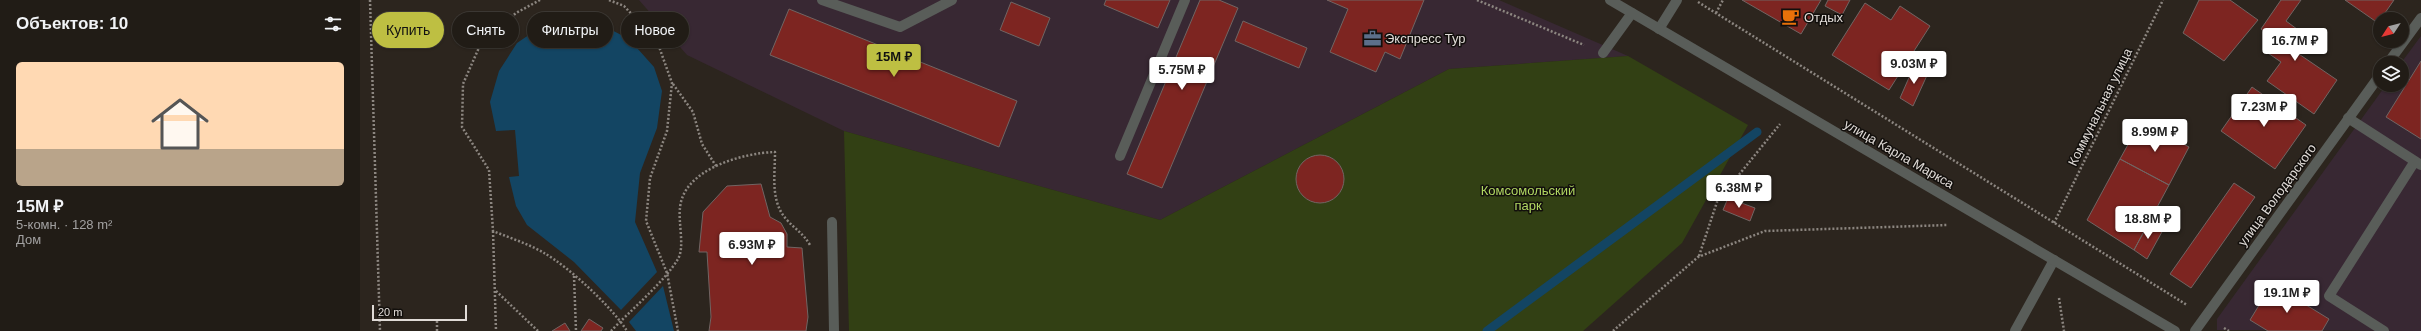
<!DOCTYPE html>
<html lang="ru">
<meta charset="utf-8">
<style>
:root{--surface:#211c16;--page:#2d2923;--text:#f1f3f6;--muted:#a2a1a1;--line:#3e3a35;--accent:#bebf42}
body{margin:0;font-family:Helvetica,sans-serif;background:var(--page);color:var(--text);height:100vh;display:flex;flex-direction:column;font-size:15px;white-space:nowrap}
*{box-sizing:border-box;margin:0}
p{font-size:13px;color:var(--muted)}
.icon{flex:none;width:22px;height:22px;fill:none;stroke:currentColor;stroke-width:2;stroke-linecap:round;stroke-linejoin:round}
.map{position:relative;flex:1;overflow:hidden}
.panel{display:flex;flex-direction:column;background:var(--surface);width:360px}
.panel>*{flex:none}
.hud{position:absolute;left:12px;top:12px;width:380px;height:36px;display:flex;gap:8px}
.needle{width:26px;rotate:234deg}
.buttons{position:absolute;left:2013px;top:12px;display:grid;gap:8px}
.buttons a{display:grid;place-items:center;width:36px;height:36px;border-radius:50%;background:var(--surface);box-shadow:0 1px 3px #0004,0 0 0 1px var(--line);font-size:20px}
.scale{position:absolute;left:12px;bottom:10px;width:95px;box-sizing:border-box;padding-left:4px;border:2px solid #e0dbd7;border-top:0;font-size:11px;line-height:14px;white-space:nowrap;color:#e0dbd7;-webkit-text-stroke:3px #120f0c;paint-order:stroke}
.price{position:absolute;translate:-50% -34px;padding:0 9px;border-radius:4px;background:#fff;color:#222;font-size:13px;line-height:26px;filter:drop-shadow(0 1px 2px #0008)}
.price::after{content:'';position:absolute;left:50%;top:24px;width:12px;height:9px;margin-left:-6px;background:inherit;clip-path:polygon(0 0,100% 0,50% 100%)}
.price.selected{background:var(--accent);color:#111}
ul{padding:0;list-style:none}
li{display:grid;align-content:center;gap:8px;height:212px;padding:0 16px}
li span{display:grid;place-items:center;height:124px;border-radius:6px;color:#555}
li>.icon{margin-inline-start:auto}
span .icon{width:72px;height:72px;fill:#fffc;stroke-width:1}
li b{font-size:17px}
h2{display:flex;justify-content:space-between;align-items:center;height:48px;padding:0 16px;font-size:17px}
.chip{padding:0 14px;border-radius:18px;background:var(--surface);box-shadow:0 1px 3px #0004,0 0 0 1px var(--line);font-size:14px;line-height:36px}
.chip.selected{background:var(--accent);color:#111}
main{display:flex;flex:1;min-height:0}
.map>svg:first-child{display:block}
.commercial{fill:#382833}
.green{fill:#324014}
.water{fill:#134563}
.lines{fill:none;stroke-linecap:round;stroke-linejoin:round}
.stream{stroke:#134563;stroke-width:9}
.building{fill:#7d2521;stroke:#716563}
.path{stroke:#8c8680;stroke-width:2.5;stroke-dasharray:2 2;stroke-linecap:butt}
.lane{stroke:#595d59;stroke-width:10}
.street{stroke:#595d59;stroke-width:10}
.labels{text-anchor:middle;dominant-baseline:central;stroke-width:3;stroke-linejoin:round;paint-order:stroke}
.poi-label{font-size:13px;fill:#e0dbd7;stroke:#120f0c;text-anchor:start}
.street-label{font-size:13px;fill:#e0dbd7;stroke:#120f0c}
.park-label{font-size:13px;fill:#b1d862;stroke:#120f0c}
</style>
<main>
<section class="panel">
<h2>Объектов: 10<svg class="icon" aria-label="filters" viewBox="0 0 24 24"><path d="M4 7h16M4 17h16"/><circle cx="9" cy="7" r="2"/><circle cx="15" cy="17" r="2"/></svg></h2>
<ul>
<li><span style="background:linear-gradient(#ffd9b3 70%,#b9a48a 0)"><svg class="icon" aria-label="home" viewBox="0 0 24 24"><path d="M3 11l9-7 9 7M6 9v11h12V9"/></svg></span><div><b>15M ₽</b><p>5-комн. · 128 m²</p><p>Дом</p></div></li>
</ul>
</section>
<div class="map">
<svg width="2061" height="331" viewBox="0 0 2061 331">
<rect width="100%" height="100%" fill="#2c251e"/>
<path class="commercial" d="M279,0H1139L1268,56L1089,69L800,220L484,131L327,55Z
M2061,36V331L1857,330V319L2026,85H2042L2041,63Z"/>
<path class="green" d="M1268,56L1388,125L1322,243L1223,331H489L484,131L800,220L1089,69Z"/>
<path class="water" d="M209,19L238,23L269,39L294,67L302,91L297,128L280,173L275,222L297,272L261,310L214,262L167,225L156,206L149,177L159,176L155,130L136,131L130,102L139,71L157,43L182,26Z
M303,286L314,331H276L269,322Z"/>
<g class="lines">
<path class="stream" d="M1127,331L1397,132"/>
</g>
<path class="building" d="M746,0H810L798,28L744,5Z
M840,0H859L878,8L802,188L767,174Z
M967,0H1064L1040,59L1025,52L1016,72L970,52L988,9Z
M1382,0H1461L1441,34Z
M1468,0H1490L1482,15L1465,6Z
M1839,0H1870L1898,20L1864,61L1823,33Z
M1921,0H1941L1926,21L1941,32L1930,48L1977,80L1954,114L1907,81L1921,62L1905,51L1914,38L1901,29Z
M1985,0H2034L2018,23Z
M651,2L690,18L679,46L640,30Z
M1505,3L1531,20L1540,6L1570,26L1529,90L1472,55Z
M429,9L657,101L639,147L410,55Z
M883,21L947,48L939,68L875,41Z
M2061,61V139L2026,117Z
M1555,64L1569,71L1553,106L1540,98Z
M1892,87L1946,125L1915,169L1861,131Z
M1781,121L1829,147L1809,185L1760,159Z
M936 179a24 24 0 1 1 48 0a24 24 0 1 1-48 0Z
M1760,159L1809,185L1774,250L1727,220Z
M1874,183L1895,197L1831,288L1810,274Z
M401,184L410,217L421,223L427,234V247L442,248L448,317L446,331H349L351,317L347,252H339L343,212L367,186Z
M1368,198L1395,208L1390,221L1363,210Z
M1789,222L1803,230L1787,259L1774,250Z
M1912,284L1969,319L1962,331H1908L1890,320Z
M229,319L243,328L241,331H221Z
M205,323L210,331H192Z"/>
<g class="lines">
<path class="path" d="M10,0L20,331
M180,0L156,13L121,43L103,84L102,127L129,170L133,231C150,238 169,244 184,253C209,267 252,307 267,331
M249,0L264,6L297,41L312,83L307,131L290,178L286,221L307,273L318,331
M1117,0L1224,45
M1338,2L1827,305
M1356,13L1363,0
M313,84L333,112L342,144L356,166
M1694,223L1803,0
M133,231L136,331
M1339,256L1357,202L1420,124
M214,276L216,331
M136,291L178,331
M1699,298L1704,331
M77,321V331
M1864,328L1869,331
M251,331C269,312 306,280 318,259C325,247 318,222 320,208C323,169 383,153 415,152C415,176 410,202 427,220C436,230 443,233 450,245
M1253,331L1338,257L1405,231L1588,225"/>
<path class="lane" d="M462,0L540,27L592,0
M1299,29L1317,0
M1243,53L1272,13
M1988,118L2061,165
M760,156L825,0
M472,222L474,331
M1655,331L1694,260
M2024,331L1969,296L2055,161"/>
<path class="street" d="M1250,0L1815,331
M2028,63L2061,18
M1835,331L2020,75"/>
</g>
<defs>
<symbol id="cafe-bare" viewBox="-9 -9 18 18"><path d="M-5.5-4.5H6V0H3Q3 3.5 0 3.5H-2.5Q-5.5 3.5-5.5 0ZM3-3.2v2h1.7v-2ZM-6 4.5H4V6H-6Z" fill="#e8710a" stroke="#120f0c" stroke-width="2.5" paint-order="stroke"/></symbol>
<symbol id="office-bare" viewBox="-9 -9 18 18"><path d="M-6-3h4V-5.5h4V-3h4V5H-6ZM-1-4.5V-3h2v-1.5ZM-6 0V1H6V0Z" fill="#5c6f8a" stroke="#120f0c" stroke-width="2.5" paint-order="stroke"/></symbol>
</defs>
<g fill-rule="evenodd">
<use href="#cafe-bare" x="1418" y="4" width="25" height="25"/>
<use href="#office-bare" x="1000" y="26" width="25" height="25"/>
</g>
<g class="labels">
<g class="poi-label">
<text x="1444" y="17">Отдых</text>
<text x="1025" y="38">Экспресс Тур</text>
</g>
<g class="street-label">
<text transform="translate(1740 107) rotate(-64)">Коммунальная улица</text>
<text transform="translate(1539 154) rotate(30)">улица Карла Маркса</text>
<text transform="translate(1917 195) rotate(-54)">улица Володарского</text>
</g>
<g class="park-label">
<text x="1168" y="190">Комсомольский<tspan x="1168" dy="15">парк</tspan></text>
</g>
</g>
</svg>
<div class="buttons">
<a><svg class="needle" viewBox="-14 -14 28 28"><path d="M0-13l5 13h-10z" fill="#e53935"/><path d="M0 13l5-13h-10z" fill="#a2a1a1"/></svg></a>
<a><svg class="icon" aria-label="layers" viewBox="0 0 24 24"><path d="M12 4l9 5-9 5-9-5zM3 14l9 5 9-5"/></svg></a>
</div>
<div class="scale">20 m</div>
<b class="price" style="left:1935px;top:62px">16.7M ₽</b>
<b class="price selected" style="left:534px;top:78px">15M ₽</b>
<b class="price" style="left:1554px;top:85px">9.03M ₽</b>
<b class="price" style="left:822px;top:91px">5.75M ₽</b>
<b class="price" style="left:1904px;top:128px">7.23M ₽</b>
<b class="price" style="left:1795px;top:153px">8.99M ₽</b>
<b class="price" style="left:1379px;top:209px">6.38M ₽</b>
<b class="price" style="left:1788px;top:240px">18.8M ₽</b>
<b class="price" style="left:392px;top:266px">6.93M ₽</b>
<b class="price" style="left:1927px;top:314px">19.1M ₽</b>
<div class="hud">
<a class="chip selected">Купить</a>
<a class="chip">Снять</a>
<a class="chip">Фильтры</a>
<a class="chip">Новое</a>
</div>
</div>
</main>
